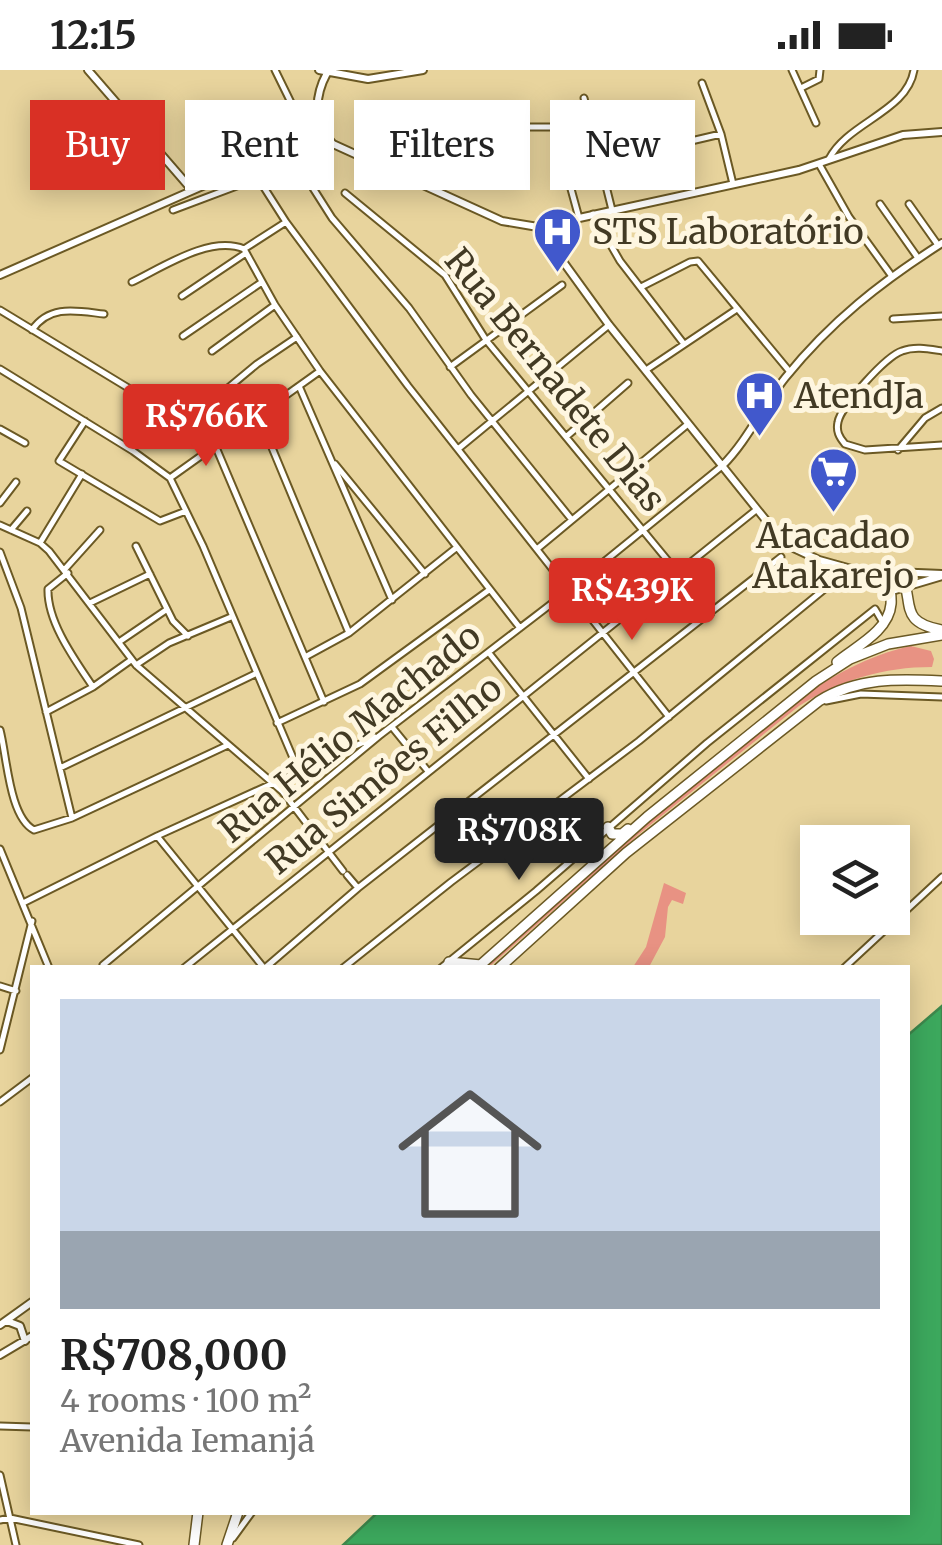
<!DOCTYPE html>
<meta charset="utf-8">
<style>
:root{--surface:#fff;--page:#f6f6f6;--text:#222;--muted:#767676;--line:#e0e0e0;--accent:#d93025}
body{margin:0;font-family:Merriweather,serif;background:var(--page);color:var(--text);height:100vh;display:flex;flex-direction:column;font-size:38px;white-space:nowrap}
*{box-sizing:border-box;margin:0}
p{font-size:32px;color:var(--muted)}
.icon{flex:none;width:55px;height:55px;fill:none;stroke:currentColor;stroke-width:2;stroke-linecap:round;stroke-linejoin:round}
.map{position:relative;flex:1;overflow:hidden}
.drawer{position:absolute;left:30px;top:895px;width:880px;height:550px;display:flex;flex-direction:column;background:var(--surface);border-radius:0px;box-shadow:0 5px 25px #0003}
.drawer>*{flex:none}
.hud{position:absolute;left:30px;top:30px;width:882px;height:90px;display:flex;gap:20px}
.controls{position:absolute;left:800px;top:755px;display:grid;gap:20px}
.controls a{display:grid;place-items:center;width:110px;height:110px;border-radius:0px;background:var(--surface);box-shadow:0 5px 25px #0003;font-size:50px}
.price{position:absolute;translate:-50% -85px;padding:0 22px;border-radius:10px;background:var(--accent);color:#fff;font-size:32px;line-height:65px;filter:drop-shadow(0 2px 5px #0008)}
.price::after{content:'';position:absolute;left:50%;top:60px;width:30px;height:22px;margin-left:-15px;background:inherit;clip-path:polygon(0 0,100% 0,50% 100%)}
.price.selected{background:#222;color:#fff}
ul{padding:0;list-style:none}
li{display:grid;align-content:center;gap:20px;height:530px;padding:0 30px}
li+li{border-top:2px solid var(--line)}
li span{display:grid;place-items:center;height:310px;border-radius:0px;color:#555}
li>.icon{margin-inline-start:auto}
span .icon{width:180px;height:180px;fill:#fffc;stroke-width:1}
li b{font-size:42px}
.tag{padding:0 35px;border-radius:0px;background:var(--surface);box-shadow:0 5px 25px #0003;font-size:35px;line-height:90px}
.tag.selected{background:var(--accent);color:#fff}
.status{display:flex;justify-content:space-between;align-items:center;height:70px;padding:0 50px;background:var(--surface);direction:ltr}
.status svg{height:28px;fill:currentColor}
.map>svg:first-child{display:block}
.green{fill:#e89283}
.water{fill:#3ca85d;stroke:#3e874c;stroke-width:2.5}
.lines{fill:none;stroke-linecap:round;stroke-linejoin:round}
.minor-casing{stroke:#6b5924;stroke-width:9}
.tertiary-casing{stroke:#6b5924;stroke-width:10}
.primary-casing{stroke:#6b5924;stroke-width:12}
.minor{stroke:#fff;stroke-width:5}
.tertiary{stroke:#fff;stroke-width:6}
.primary{stroke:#fff;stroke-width:9}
.labels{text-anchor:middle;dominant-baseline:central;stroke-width:10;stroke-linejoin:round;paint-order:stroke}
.poi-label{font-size:35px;fill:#423a24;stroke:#fef6e0;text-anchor:start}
.street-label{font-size:35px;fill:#423a24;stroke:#fef6e0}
</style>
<div class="status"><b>12:15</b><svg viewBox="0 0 49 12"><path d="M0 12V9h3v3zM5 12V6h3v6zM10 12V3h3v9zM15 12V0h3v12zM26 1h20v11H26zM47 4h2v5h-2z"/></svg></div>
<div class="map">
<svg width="942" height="1475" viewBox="0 0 942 1475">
<rect width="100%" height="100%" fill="#e8d49d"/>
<path class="green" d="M911,576L931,581L934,589L932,597C884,597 840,610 799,636L639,764L489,897L485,898L636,761L795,632C829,607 869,585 911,576Z
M664,813L686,823L683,834L672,830L668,837L665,867L649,897H633L646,877Z"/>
<path class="water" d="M942,936V1475H343L377,1443L908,1442V965Z"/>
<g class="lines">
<defs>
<path id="minor" d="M275,0L302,55L307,81
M792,0L816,53
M702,13L721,64L733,114
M803,17L819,9L820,0
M584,28L612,140
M420,52L482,57H554L579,148
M515,56L518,85
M292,85L332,148L409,238L471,325L572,450
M829,89C848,52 907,42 914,0
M601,92L721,64
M819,94L849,147L891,205
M258,108L286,152L408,316L669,647
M345,123L445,205L486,270L711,543
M880,134L918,188
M909,134L938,175
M173,140L258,108L286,87
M593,144L620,191L684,274
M286,152L244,179L275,235L320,301L520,558
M132,212C163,197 210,165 244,179
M641,217L690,192L698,191L790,302
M182,226L246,183
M0,240L186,353L215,375L324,632
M893,249L942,246
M32,260C50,234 77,241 104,244
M183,266L262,212
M212,281L275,235
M942,281C929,279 915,276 902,281C886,286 841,336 838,352C836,361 839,367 845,374L865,380L942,375
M450,297L562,215
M0,299L133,381L170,408L203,476L299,702
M646,300L737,239
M299,316L392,530
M258,344L349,563
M85,351L59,391L160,451L186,441
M186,353L257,294L297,267
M0,359L25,373
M567,366L628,313
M458,379L609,255
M898,380L925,348L942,338
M335,394L425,504
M170,408L320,301
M0,433L16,412
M0,455L40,473L49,481L136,595L282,721L343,801
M11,460L27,441
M40,473L82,404
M136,476L173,551L188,566
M537,479L688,354
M0,482L21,538L72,748
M65,499L100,460
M68,503L48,519C47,552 75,590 93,617
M90,533L150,504
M119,572L166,540
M489,583L589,709
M305,587L349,563L456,478
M136,595L169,573L231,547
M826,631L861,624L942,627
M46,642L93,617L131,590
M277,653L360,614L489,520
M392,657L427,700
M0,660C7,686 9,747 34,760L72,748L228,675
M60,698L255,604
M157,766L264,898
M0,779L49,898
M347,805L358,818
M25,832L157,766L375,667
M105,898L103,895L379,666L568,521L722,396
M184,898L756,440
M265,898L358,818L781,487
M343,898L451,812L639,671L849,499
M441,898L536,821L707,673L875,539L882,551
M844,898L942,807
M0,916L16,921
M0,980L32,851
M0,1032L32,1008
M0,1356L32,1357
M0,1405L16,1475
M0,1450L10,1448L139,1475
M233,1468L252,1442"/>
<path id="tertiary" d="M88,0L192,120
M319,0L368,9L423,0
M327,3C314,27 313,55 333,74L502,151L538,157L799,100L903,65L942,62
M538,157L609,255L785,474L819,490L873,505L895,520L942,506
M0,205L246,97L332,75
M722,396C748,370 762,337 785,308C831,251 881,212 942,173
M870,501L942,504
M7,1251L20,1256L25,1271
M0,1255L32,1232
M0,1285L32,1266"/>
<path id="primary" d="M900,502C916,531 896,552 942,560
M837,592C855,577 889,561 891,534C892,522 887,513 892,502
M608,757L612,764H622L628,759
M449,892L481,895
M477,898L647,747L816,611L850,589L888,574L942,565
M499,898L626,783L819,631C858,607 898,609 942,611
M194,1475L198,1442
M227,1475L238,1442"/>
</defs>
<use href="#minor" class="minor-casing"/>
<use href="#tertiary" class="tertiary-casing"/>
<use href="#primary" class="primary-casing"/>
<use href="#minor" class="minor"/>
<use href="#tertiary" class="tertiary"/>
<use href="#primary" class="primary"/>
</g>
<defs>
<symbol id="hospital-pin" viewBox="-11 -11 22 30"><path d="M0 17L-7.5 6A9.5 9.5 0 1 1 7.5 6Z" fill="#4158cc" stroke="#fef6e0"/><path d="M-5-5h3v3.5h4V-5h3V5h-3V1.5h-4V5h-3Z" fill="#fff"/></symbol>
<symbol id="supermarket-pin" viewBox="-11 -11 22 30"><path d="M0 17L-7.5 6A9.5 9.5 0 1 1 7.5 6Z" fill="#4158cc" stroke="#fef6e0"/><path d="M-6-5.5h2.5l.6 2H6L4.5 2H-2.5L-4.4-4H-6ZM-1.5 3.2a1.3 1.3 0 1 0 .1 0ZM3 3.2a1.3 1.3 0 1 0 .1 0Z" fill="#fff"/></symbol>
</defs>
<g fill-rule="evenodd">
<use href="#hospital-pin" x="530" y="134" width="55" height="75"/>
<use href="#hospital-pin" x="732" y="298" width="55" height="75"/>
<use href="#supermarket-pin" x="806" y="374" width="55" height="75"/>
</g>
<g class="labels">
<g class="poi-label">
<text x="592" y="162">STS Laboratório</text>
<text x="794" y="326">AtendJa</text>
<text x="833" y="466" text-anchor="middle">Atacadao<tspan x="833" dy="40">Atakarejo</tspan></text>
</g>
<g class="street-label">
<text transform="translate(555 310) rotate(51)">Rua Bernadete Dias</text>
<text transform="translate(350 663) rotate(-39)">Rua Hélio Machado</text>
<text transform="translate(384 705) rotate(-39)">Rua Simões Filho</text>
</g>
</g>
</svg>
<div class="controls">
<a><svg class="icon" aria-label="layers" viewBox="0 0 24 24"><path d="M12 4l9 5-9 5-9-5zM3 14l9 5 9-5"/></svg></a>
</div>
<b class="price" style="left:206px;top:399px">R$766K</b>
<b class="price" style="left:632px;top:573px">R$439K</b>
<b class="price selected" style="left:519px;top:813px">R$708K</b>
<div class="hud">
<a class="tag selected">Buy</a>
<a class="tag">Rent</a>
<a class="tag">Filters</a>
<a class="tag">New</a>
</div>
<section class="drawer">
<ul>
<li><span style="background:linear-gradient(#c9d6e8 75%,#9aa5b1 0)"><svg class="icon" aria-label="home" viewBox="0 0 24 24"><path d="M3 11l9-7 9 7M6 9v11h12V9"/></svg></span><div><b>R$708,000</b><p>4 rooms · 100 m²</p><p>Avenida Iemanjá</p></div></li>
</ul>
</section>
</div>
